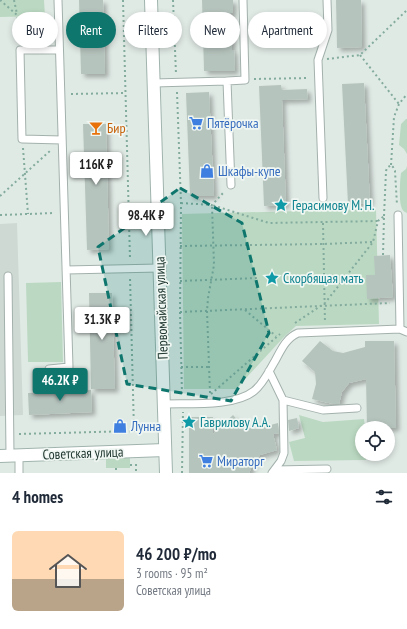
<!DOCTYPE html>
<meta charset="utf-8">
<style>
:root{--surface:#fff;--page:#f2f2f3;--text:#1f2937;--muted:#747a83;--accent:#0f766e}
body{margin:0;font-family:"PT Sans Narrow",sans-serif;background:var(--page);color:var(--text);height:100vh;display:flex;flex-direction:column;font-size:15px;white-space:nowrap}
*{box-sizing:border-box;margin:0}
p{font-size:13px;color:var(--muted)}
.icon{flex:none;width:22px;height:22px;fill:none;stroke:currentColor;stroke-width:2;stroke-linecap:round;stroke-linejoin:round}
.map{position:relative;height:473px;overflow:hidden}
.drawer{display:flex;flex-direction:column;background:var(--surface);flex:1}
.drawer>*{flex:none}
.banner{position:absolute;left:12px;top:12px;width:383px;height:36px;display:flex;gap:8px}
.controls{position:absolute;left:355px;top:421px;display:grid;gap:8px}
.controls a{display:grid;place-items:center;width:40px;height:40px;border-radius:50%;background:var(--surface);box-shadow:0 2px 6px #0003;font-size:20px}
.price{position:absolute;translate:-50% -34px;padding:0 9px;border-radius:4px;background:#fff;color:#222;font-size:13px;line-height:26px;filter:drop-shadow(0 1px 2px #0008)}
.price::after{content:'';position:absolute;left:50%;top:24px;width:12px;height:9px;margin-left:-6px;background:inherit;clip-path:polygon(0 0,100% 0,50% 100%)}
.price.on{background:var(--accent);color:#fff}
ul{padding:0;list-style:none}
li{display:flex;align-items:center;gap:12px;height:100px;padding:0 12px}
li span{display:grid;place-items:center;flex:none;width:112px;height:80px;border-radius:6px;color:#555}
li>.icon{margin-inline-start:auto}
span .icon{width:48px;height:48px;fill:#fffc;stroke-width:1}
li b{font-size:17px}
h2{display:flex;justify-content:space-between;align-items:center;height:48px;padding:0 12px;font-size:17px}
.pill{padding:0 14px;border-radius:18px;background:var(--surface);box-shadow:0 2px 6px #0003;font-size:14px;line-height:36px}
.pill.on{background:var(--accent);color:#fff}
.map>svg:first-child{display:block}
.built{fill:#cfd9d4}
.green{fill:#bbd9c2}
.building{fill:#b6c4be;filter:url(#shadow)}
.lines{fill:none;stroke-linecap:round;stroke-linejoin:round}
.lane-casing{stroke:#a3b1ac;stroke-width:9}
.secondary-casing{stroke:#a0b4ad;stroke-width:14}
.path{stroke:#83ab9e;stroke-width:2;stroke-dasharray:2 3;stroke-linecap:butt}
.lane{stroke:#fff;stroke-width:7}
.secondary{stroke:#fff;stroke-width:12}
.marked{fill:#0f766e;fill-opacity:0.2;stroke:#0f766e;stroke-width:3;stroke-dasharray:8 5;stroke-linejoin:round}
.labels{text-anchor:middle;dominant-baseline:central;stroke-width:3.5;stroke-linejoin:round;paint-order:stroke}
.shop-label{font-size:14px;fill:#366cbe;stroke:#f0f7f3;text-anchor:start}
.food-label{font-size:14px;fill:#c56008;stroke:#f0f7f3;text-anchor:start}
.culture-label{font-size:14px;fill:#0d838f;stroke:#f0f7f3;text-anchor:start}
.street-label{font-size:14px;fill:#223832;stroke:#f0f7f3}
</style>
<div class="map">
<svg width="407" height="473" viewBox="0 0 407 473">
<defs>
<filter id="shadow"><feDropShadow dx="3.5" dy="3.5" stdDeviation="2" flood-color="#0004"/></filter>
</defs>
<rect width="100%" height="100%" fill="#e0eae5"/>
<path class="built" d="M17,223L23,415L0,416V224Z"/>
<path class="green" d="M0,0H44L45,16L0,17Z
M406,119H407V154L404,149L399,145L401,124Z
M407,166V213C404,212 402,210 401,206C399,200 400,179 401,173L406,169Z
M376,209L379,324L296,326L283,338L236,389H184L182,214Z
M61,282L63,362H28L26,283Z
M299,415L323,422L364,419L365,428H362V454H366V460L294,461L289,442L305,438Z
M130,456V468H106V457Z"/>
<path class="building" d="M79,0H103L105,74H81Z
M202,0H233V13H230L232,50H234L235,71H204Z
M336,0H361L362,47L337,48Z
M364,83L370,203L348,204L342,84Z
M281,85L282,90L307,89L308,99L282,100L286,205L264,206L259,86Z
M209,92L214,196H190L186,93Z
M83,124H106L109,249L87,250Z
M390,255L393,297L367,299L366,275H375L374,256Z
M89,293H112L115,389H91Z
M320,341L333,351L343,353L365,347V341H394L396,428H367L366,379L349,383L342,392L339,404H333L312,399L316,384L315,372L302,361Z
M91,390L92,412L29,415L28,393Z
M233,415L243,426L255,429L278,423L279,433L273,434L277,450L260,455L252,466L249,473H189V417H213V434Z
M297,418L299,428L289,431L288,420Z"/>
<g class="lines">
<defs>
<path id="lane" d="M59,50H20L22,139L62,140
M154,83L227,81
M231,185L227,81L245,80L243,0
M323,198L318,60L328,30L327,0
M398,215L400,329
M66,270L159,268
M8,276L10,455
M49,369L69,367L58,0
M269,371L283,400L284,453L281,461L272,473
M283,400L323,410L357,408
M164,404C188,403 234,407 254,391C263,384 269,371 275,361C281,350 286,338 298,333L400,329L407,332
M19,455V473
M275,470L327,469"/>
<path id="secondary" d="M151,0L166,473
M0,456L165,450"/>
</defs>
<use href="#lane" class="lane-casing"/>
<use href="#secondary" class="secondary-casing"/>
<path class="path" d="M0,0L17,15L19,41
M14,0L17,14
M123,0L130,259
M173,0L176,74
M360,55L399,104
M327,59L360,55L407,10
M254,79L309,78
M177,92L181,203L180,312L182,394
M71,94L125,93
M23,148L28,214
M391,165L394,117L399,104L407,94
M0,196L51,150
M181,203L212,205L224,192
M0,215L55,213
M384,216L386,171L387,168L391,165L393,167L395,171L397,205
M323,223L325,323
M180,246L323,244L373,242
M180,281L258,278
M245,310L276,336
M180,312L390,303
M295,323L325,303L373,242L378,221L384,216L383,256
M181,367H209
M210,393L207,311L208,298L214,265L212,205L269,223L378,221
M211,394L280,334
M19,434L134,431L130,277
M136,464V473
M130,465H136
M116,468V473
M182,473L183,412"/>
<use href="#lane" class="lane"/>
<use href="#secondary" class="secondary"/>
</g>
<path class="marked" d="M180,188L242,223L269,333L231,401L127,384L98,247Z"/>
<defs>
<symbol id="supermarket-bare" viewBox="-9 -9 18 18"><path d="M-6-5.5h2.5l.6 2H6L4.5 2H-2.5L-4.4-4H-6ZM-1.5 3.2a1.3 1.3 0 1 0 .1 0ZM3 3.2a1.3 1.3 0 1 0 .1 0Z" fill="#3f7fe0" stroke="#f0f7f3" stroke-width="2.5" paint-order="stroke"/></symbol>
<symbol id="bar-bare" viewBox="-9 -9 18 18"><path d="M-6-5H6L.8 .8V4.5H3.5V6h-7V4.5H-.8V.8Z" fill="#e8710a" stroke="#f0f7f3" stroke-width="2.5" paint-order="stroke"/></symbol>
<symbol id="shop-bare" viewBox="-9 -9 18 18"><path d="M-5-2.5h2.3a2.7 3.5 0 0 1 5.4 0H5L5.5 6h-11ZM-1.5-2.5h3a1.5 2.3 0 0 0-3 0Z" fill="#3f7fe0" stroke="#f0f7f3" stroke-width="2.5" paint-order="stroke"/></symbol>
<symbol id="sight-bare" viewBox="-9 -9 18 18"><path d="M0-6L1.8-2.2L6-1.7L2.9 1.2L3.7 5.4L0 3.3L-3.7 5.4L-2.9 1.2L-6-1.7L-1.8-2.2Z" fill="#0f9aa8" stroke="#f0f7f3" stroke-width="2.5" paint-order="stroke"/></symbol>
</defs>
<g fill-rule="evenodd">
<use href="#supermarket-bare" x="186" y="113" width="20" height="20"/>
<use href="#bar-bare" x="86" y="118" width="20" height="20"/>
<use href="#shop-bare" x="197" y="161" width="20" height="20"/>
<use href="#sight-bare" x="271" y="195" width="20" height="20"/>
<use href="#sight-bare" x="262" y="268" width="20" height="20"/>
<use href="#sight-bare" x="179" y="412" width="20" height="20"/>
<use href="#shop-bare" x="110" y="416" width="20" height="20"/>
<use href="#supermarket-bare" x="196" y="451" width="20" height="20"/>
</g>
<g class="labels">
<g class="shop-label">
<text x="207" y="123">Пятёрочка</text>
<text x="218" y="171">Шкафы-купе</text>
<text x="131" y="426">Лунна</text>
<text x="217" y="461">Мираторг</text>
</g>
<g class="food-label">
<text x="107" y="128">Бир</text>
</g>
<g class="culture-label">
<text x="292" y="205">Герасимову М. Н.</text>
<text x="283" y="278">Скорбящая мать</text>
<text x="200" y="422">Гаврилову А.А.</text>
</g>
<g class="street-label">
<text transform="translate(161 308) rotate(-92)">Первомайская улица</text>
<text transform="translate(83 453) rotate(-2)">Советская улица</text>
</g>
</g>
</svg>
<div class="controls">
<a><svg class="icon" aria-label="locate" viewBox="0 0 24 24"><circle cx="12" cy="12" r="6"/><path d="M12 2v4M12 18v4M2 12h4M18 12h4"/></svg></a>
</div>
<b class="price" style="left:96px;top:186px">116K ₽</b>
<b class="price" style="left:146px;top:237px">98.4K ₽</b>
<b class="price" style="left:102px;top:341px">31.3K ₽</b>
<b class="price on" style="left:60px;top:402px">46.2K ₽</b>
<div class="banner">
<a class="pill">Buy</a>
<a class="pill on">Rent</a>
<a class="pill">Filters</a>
<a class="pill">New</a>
<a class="pill">Apartment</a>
</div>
</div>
<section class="drawer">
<h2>4 homes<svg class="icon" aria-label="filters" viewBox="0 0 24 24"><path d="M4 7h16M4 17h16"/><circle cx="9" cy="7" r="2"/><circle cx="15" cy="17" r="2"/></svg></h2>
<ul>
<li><span style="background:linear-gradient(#ffd9b3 60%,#b9a48a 0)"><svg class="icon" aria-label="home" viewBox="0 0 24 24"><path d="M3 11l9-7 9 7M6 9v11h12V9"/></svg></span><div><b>46 200 ₽/mo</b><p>3 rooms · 95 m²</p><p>Советская улица</p></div></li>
</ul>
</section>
